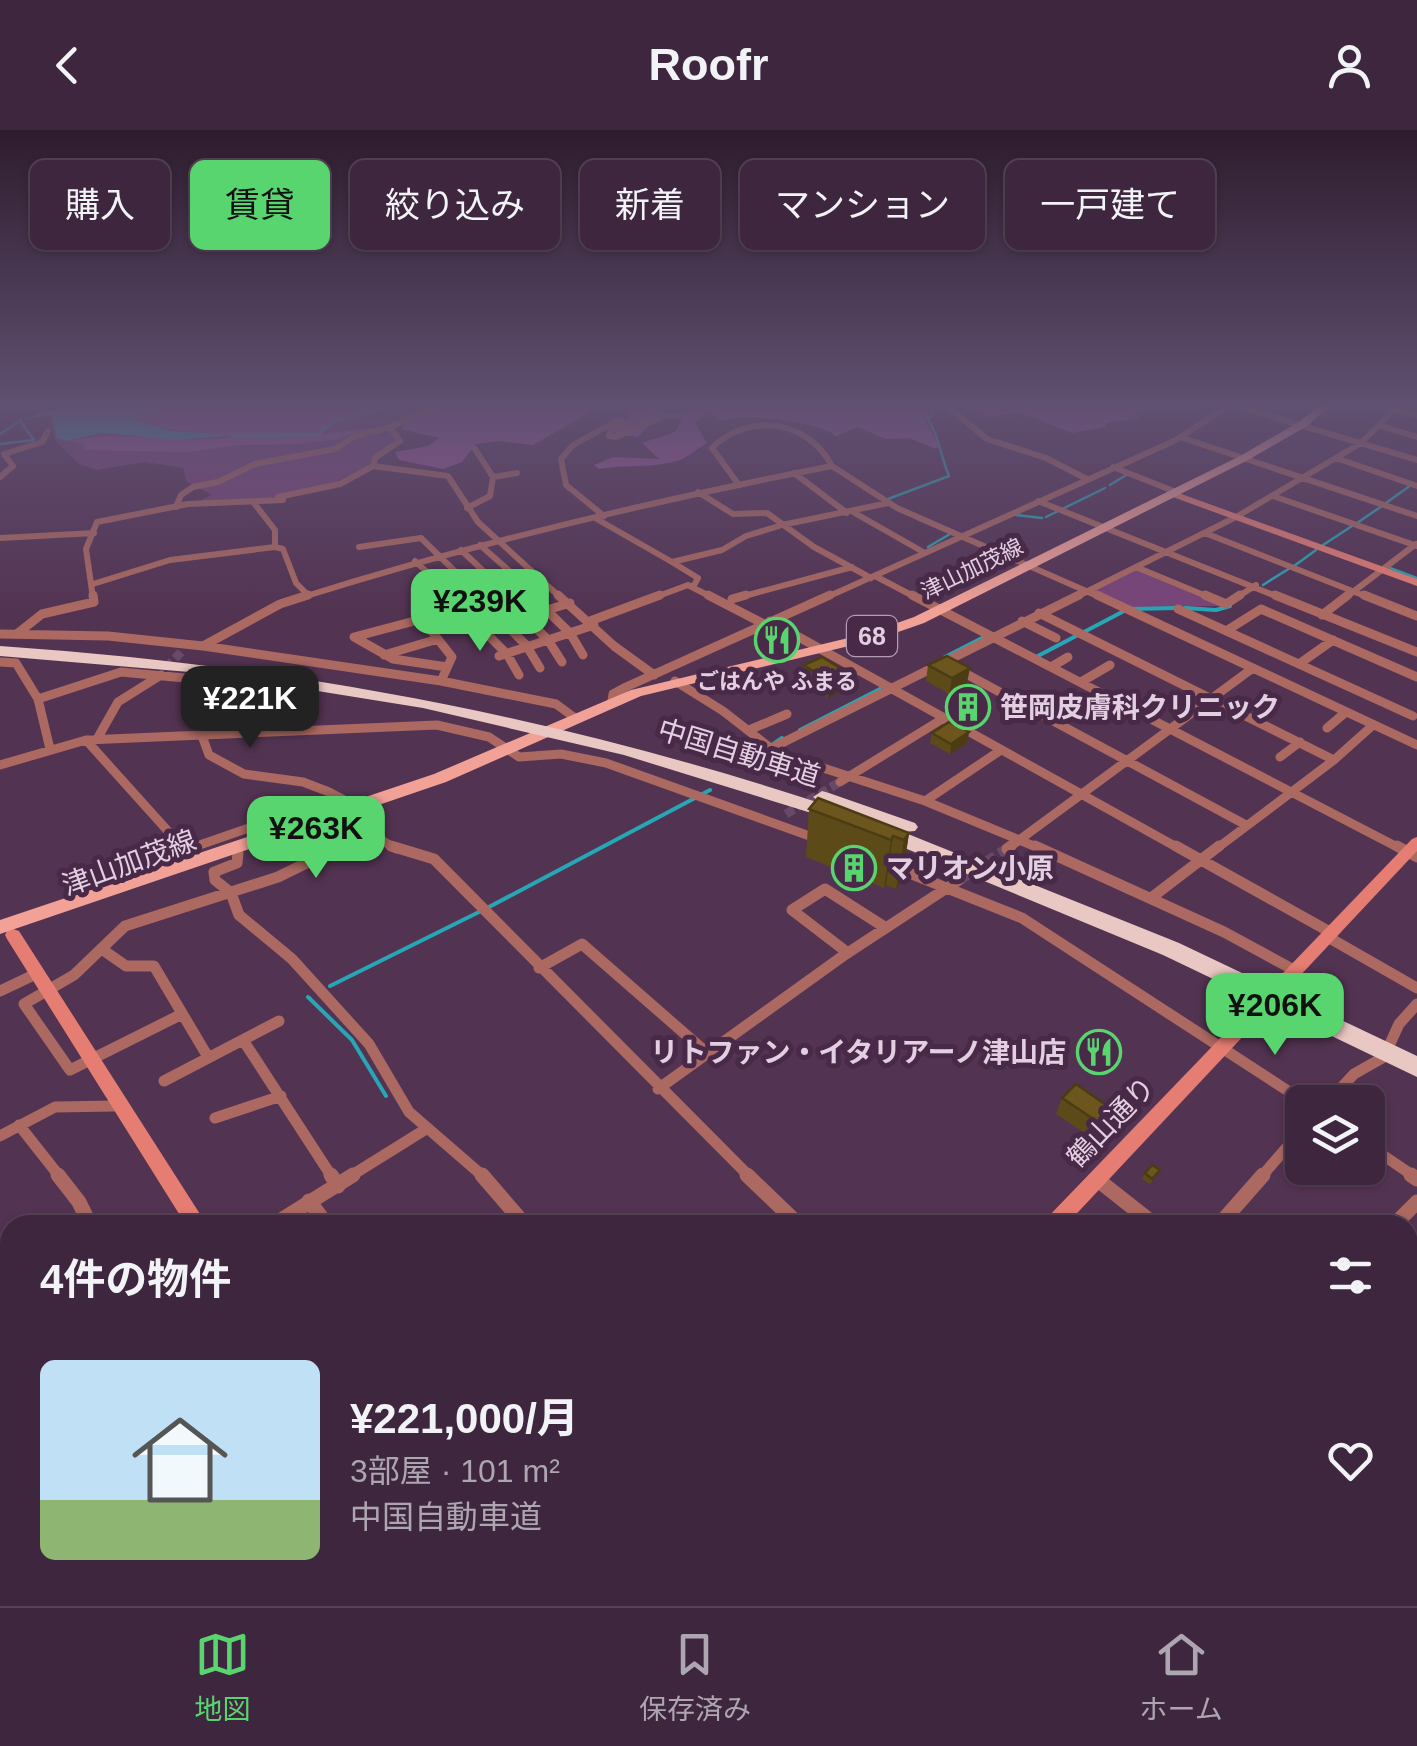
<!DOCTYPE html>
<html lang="ja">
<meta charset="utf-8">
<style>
:root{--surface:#3e263e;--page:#452e45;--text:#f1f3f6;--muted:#ada5b0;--line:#574358;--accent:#59d56f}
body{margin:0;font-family:Arial,"Noto Sans JP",sans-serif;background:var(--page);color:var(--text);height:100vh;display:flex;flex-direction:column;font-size:38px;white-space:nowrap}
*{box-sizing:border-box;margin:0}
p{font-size:32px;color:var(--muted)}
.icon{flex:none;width:55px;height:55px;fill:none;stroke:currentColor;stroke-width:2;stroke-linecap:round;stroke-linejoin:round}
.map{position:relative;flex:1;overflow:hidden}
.panel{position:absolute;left:0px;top:1085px;width:1418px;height:392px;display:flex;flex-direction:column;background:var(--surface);border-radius:30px 30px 0 0;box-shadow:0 2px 8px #0004,0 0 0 2px var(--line)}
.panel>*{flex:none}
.top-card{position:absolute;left:30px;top:30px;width:1358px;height:90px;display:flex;gap:20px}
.controls{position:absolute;left:1285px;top:955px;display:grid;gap:20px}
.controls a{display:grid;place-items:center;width:100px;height:100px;border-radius:15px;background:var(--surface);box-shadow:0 2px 8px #0004,0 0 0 2px var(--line);font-size:50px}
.price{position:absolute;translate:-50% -85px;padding:0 22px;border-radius:20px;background:var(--accent);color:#111;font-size:32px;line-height:65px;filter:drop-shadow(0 2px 5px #0008)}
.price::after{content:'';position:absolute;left:50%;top:60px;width:30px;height:22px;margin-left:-15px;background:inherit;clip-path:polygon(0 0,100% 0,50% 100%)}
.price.on{background:#222;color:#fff}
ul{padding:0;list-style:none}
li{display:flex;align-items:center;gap:30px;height:250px;padding:0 40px}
li span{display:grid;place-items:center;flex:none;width:280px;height:200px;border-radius:15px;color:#555}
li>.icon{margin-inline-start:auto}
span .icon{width:120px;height:120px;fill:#fffc;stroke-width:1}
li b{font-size:42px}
h2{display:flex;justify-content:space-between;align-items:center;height:120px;padding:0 40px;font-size:42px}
.pill{padding:0 35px;border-radius:15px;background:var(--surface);box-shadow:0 2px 8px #0004,0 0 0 2px var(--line);font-size:35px;line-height:90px}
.pill.on{background:var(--accent);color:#111}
header{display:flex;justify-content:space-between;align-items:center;height:130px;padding:0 40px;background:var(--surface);font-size:45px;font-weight:800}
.tabs{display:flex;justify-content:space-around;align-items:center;height:140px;border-top:2px solid var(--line);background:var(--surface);font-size:28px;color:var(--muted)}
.tabs a{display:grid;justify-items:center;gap:5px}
.tabs .on{color:var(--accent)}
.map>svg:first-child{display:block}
.green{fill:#794479}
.forest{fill:#9e579e}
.water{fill:#27a6b5}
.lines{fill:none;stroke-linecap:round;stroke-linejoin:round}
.stream-far2{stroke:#27a6b5;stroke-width:2.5}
.stream-far1{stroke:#27a6b5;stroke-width:4}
.stream{stroke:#27a6b5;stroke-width:5}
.street-tunnel-far1{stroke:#684a68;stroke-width:9;stroke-dasharray:9 4;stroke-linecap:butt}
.street-tunnel{stroke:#684a68;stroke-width:11;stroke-dasharray:11 5;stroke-linecap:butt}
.street-far3{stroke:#ab6961;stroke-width:6}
.street-far2{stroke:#ab6961;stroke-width:9}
.street-far1{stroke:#ab6961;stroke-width:11}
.street{stroke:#ab6961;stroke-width:15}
.secondary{fill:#e57d72;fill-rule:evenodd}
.primary{fill:#f2a197;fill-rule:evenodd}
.highway{fill:#e9c8c3;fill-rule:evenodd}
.wall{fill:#5d4a19}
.shaded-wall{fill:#4c3c14}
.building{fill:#6c561d;stroke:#4c3c14;stroke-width:2.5}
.labels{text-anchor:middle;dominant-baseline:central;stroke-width:10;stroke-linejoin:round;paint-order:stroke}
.far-street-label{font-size:22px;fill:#e2cfe2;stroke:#482947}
.far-poi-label{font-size:22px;font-weight:bold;fill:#e2cfe2;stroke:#482947}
.shield{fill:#482947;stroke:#b49db4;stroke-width:2.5}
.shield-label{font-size:25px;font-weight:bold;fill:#e2cfe2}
.poi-label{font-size:28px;font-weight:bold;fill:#e2cfe2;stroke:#482947;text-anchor:start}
.street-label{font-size:28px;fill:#e2cfe2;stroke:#482947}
</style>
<header><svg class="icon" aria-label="back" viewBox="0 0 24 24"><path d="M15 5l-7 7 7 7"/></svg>Roofr<svg class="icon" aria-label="person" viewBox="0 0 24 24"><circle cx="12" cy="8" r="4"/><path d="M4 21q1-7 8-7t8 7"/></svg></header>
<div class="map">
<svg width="1417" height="1476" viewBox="0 0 1417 1476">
<rect width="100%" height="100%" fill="#533352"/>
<path class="green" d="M62,275H437L390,300L398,310L367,336L330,355L272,368L197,372L212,365L186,351L183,338L145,332L96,340L78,333L66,322L55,310L48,286Z
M1135,440L1140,441L1225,476L1127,477L1092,459Z
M1417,1175V1298L1408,1291V1187Z"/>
<path class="forest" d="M162,275H394L329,294L322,304L367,298L339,309L297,314L238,315L187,322L84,320V314L70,311C126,298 181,317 240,306L168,299L134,288L161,280Z
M446,275H583L594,280L533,315L498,311L476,314L462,332L443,339L399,330L395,322L428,316L439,308L402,299L405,293Z
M694,275H925L930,284L924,289L939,316L936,319L909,308L885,309L858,297L836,306C818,291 743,282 721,291L708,282L695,293L707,313C698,318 690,326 680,330C653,339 626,334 599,339L594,335L613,327L659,329L642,313L675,302L682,290C666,283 647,294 638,307L614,304L631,287L624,277L678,284L695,279Z
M954,275H1179C1166,284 1149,275 1134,283L1140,288L1107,293L1104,297L1072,303L1021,283L990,286Z"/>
<path class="water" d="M67,275H159V280L131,288L172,301L233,305L177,310L103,303L65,311L57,308L52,285L18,291Z"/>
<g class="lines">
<path class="stream-far2" d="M0,304L21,290
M232,306L317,305L334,292L394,276
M0,314L34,310L20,291
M1110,355L1126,345
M888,369L949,346C940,325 940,308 927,288L934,285L929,275
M1386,373L1411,355
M1062,379L1105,358
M1016,385L1042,388
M1046,387L1058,381
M1357,393L1382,376
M1323,415L1352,396
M928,417L950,404
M1294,436L1316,420
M1390,438L1417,448
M1263,455L1290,438"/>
<path class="stream-far1" d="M1185,478L1216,480L1230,476
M1130,479L1176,478
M1084,502L1124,481
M945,527L986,506
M1036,527L1076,506
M800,600L880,559
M759,624L782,608
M489,777L710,660
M330,856L481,781
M308,867L352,910L386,966"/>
<path class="stream" d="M176,1476L179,1473"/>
<path class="street-tunnel-far1" d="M166,538L182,521
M786,684L840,652"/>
<path class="street-tunnel" d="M959,750L1007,719"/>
<path class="street-far3" d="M946,275L987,309L1046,328L1087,349
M1233,275L1417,330
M1380,275L1417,285
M1378,295L1417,307
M1180,307L1417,386
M1336,328L1417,356
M373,336L448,346L478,392L561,468
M1113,337L1176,362
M794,343L847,383
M0,347L13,336L4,324L42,312L48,301
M493,347L517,343
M739,355L712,318C748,282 807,289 832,336
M698,362L733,384L767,383L814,417L871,448
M1273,366L1417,416
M278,367L340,354L373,336L375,328L400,311L390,297
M1038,371L1281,468
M176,377L181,365L193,357L218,352L255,334L335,319L355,306L390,297L441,275
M467,378L490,366L493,347L475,319
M853,382L925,423
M604,386L566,355L561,329L573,315L618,290L626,293L611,300L609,306L616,307L664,286L641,275
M595,388L672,432
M1205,403L1370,468
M0,408L94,403
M480,415L514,445
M275,417L283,419L296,453L308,465
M359,417L421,408L472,458
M461,420L494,451
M415,431L455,468
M1136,437L1211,468
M511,446L534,468
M875,446L917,468
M492,452L509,468
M93,454L170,430L275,417V400L254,373
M693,457L698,448L672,432L722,420L746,406L782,395L888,373
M93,468L86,419L97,392L188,374L283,370
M300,468C475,413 652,371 832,336L897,378L1102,468
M482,468L472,458L531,440
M653,468L688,455L713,468
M737,468L852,437
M825,468L1174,311L1230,275
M1074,468L1236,387L1361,313L1399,275
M1236,468L1256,455
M1345,468L1416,414"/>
<path class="street-far2" d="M452,465L488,498L570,473
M479,465L507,493
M506,465L528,486
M531,465L570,503L583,525
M558,465L614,516L654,545
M708,465L764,494
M912,465L1401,719
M1097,465L1417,615
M1205,465L1226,474L1240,465
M1275,465L1417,522
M1364,465L1417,486
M732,469L746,465
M1178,479L1413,586
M1039,483L1334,630
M1322,485L1348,465
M525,487L548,510L562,532
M590,491L660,465
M770,491L1180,719
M1022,491L1056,508
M505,494L526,515L540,538
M488,498L486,503L507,524L519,545
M1226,501L1261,479L1417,547
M18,503L42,484L94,472L93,465
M0,504L108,506L203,516L441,551L556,574L575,588
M203,516L280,474L308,465
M384,525L438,509
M499,526L594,495
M0,532L16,533L38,569L50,619
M1299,534L1333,510
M1051,537L1068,527
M957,539L1246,695
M441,551L452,527L422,489L354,507L393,529L447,537
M675,551L723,581L777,623L925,671L1041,719
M1081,552L1110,535
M38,569L121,542L279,557
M612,571L613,564L626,557L830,465
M1327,598L1346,582
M749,600L787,584
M201,603L209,625L244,644L303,652L329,662L361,679L383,711L396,719
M97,609L118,572L161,545
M86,610L184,719
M772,618L1079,465
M1280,627L1300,612
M0,635L86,610L437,595L489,607L519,627L561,624L606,633L818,709
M840,652L944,588
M925,671L1001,620
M188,719L336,668
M336,719L370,689
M1007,719L1253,538
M1216,719L1334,630L1372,596"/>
<path class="street-far1" d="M182,716L185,720L195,716
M391,716L434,729L750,1047
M1035,716L1224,802L1294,840
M1176,716L1330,802
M1397,716L1417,727
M1007,719L1011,716
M238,723L237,733L214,742L215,750L231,763L239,785L292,829L369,914L409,982L484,1047
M894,737L1022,788L1305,972
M1151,768L1219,716
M1326,806L1417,858
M103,820L126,836H154L208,927
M848,823L792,780L825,759L886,798
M539,838L582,814L708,924
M0,861L38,843
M182,884L70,940L24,874L74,845L125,796L278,747L341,716
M243,910L332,1047
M164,951L279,891
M658,959L843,826L959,750
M1328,972L1354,944L1384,927L1399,894L1417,874
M215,988L281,966
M19,995L60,1047
M0,1006L55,977L115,976
M1368,1015L1415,1047
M349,1047L426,999
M1261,1047L1302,1000"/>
<path class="street" d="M58,1045L79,1072L90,1095
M331,1045L338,1056
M482,1045L525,1095
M747,1045L799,1095
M1411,1045L1417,1049
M1098,1050L1155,1095
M309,1071L327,1095
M273,1095L353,1045
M1219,1095L1263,1045
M1394,1095L1417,1072
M1408,1153L1417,1160
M0,1280L10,1273
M1408,1290L1417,1297
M0,1415L10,1411
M0,1455L10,1450
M1408,1458L1417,1467
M201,1468L206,1476
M822,1468L829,1476
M1211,1468L1220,1476
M879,1476L886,1468
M1099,1476L1105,1468"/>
<path class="secondary" d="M1170,362H1176L1417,449V456L1170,366Z
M1417,707V721L1066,1095H1043L1046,1089L1412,709Z
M13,799L19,801L207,1095H186L7,809L5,805L7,801Z
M414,1468H441L445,1476H418Z
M652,1468H683L679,1476H648Z"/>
<path class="primary" d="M1320,275H1331L1307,296L1248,330L924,493L878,509L641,566L446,652L0,804V790L434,644L631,560L869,503L914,487L1240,326L1299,292Z"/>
<path class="highway" d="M0,516C288,536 548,584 823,674L813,667L822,661L829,663L915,693L918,697L915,701L903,702L1179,813L1417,926V947L1163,825L878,707L875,702L885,696L841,680L844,684L841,688L834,690L624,625L423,578L213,544L0,526Z"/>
</g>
<path class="wall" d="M804,535L846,559L828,568L803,551Z
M928,535L967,553L949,564L926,551Z
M983,564L981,575L964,586L954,580L956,570Z
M969,602L967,613L950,624L930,613L932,603Z
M809,679L909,703L902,751L896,759L886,755L884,758L806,727Z
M1062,968L1113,980L1110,987L1109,1006L1101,1014L1056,984Z
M1160,1040L1150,1054L1142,1049L1145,1043Z"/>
<path class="shaded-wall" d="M970,538L967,553L949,564L952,548Z
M848,543L846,559L828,568L829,552Z
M983,564L981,575L964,586L966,575Z
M969,602L967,613L950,624L951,614Z
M909,703L902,751L896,759L904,710Z
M893,706L886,755L884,758L891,710Z
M1115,990L1109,1006L1101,1014L1107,998Z"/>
<path class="building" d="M947,526L970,538L952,548L928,535Z
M822,527L848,543L829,552L804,535Z
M973,559L983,564L966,575L956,570Z
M949,592L969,602L951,614L932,603Z
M818,668L909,703L904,710L893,706L891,710L809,679Z
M1076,954L1113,980L1108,985L1115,990L1107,998L1062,968Z
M1152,1035L1160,1040L1152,1049L1145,1043Z"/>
<linearGradient id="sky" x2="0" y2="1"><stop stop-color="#2e1c2d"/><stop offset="0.57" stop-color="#605071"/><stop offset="1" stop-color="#605071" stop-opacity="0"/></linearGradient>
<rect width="1417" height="481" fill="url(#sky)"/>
<defs>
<symbol id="restaurant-ring" viewBox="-11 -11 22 22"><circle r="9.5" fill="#482947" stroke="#59d56f" stroke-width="1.5"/><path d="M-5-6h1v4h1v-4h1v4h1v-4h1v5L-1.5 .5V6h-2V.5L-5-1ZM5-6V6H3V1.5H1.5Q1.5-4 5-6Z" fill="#59d56f"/></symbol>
<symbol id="building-ring" viewBox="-11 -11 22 22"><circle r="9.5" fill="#482947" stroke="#59d56f" stroke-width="1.5"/><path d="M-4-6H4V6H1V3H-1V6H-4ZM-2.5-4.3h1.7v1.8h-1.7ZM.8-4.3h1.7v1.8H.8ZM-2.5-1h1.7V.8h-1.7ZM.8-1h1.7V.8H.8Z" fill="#59d56f"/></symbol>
</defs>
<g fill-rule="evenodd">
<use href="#restaurant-ring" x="752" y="485" width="50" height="50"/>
<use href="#building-ring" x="943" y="552" width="50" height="50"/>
<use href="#building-ring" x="829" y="713" width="50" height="50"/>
<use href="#restaurant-ring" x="1074" y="897" width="50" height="50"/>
</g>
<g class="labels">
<g class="far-street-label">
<text transform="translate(972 439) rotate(-26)">津山加茂線</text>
</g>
<g class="far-poi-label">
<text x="777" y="551">ごはんや ふまる</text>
</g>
<rect class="shield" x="847" y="486" width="50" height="40" rx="8"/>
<g class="shield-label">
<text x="872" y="506">68</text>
</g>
<g class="poi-label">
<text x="1000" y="577">笹岡皮膚科クリニック</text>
<text x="886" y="738">マリオン小原</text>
<text x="1066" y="922" text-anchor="end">リトファン・イタリアーノ津山店</text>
</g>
<g class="street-label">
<text transform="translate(739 623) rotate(17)">中国自動車道</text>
<text transform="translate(129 733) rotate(-20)">津山加茂線</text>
<text transform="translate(1111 992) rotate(-46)">鶴山通り</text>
</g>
</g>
</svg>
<div class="controls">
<a><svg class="icon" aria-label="layers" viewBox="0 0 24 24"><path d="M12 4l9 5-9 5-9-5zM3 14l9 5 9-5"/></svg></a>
</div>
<b class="price" style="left:480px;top:524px">¥239K</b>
<b class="price on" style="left:250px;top:621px">¥221K</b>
<b class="price" style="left:316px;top:751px">¥263K</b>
<b class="price" style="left:1275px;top:928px">¥206K</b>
<div class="top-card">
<a class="pill">購入</a>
<a class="pill on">賃貸</a>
<a class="pill">絞り込み</a>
<a class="pill">新着</a>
<a class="pill">マンション</a>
<a class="pill">一戸建て</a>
</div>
<section class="panel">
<h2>4件の物件<svg class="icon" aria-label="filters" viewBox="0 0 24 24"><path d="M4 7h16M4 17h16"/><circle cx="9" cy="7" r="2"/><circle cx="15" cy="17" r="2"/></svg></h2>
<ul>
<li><span style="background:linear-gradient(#bfe0f5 70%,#8fb573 0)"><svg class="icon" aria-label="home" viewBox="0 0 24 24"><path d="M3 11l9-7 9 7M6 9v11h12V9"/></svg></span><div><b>¥221,000/月</b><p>3部屋 · 101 m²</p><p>中国自動車道</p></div><svg class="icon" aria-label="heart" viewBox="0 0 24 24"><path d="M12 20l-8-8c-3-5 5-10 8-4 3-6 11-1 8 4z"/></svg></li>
</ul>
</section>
</div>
<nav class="tabs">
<a class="on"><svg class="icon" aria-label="map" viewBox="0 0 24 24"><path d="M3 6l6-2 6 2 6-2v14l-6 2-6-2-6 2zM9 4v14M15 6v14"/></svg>地図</a>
<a><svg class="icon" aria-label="saved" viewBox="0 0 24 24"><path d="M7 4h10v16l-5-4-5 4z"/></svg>保存済み</a>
<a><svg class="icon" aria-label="home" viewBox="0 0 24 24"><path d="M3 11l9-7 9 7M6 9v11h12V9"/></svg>ホーム</a>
</nav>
